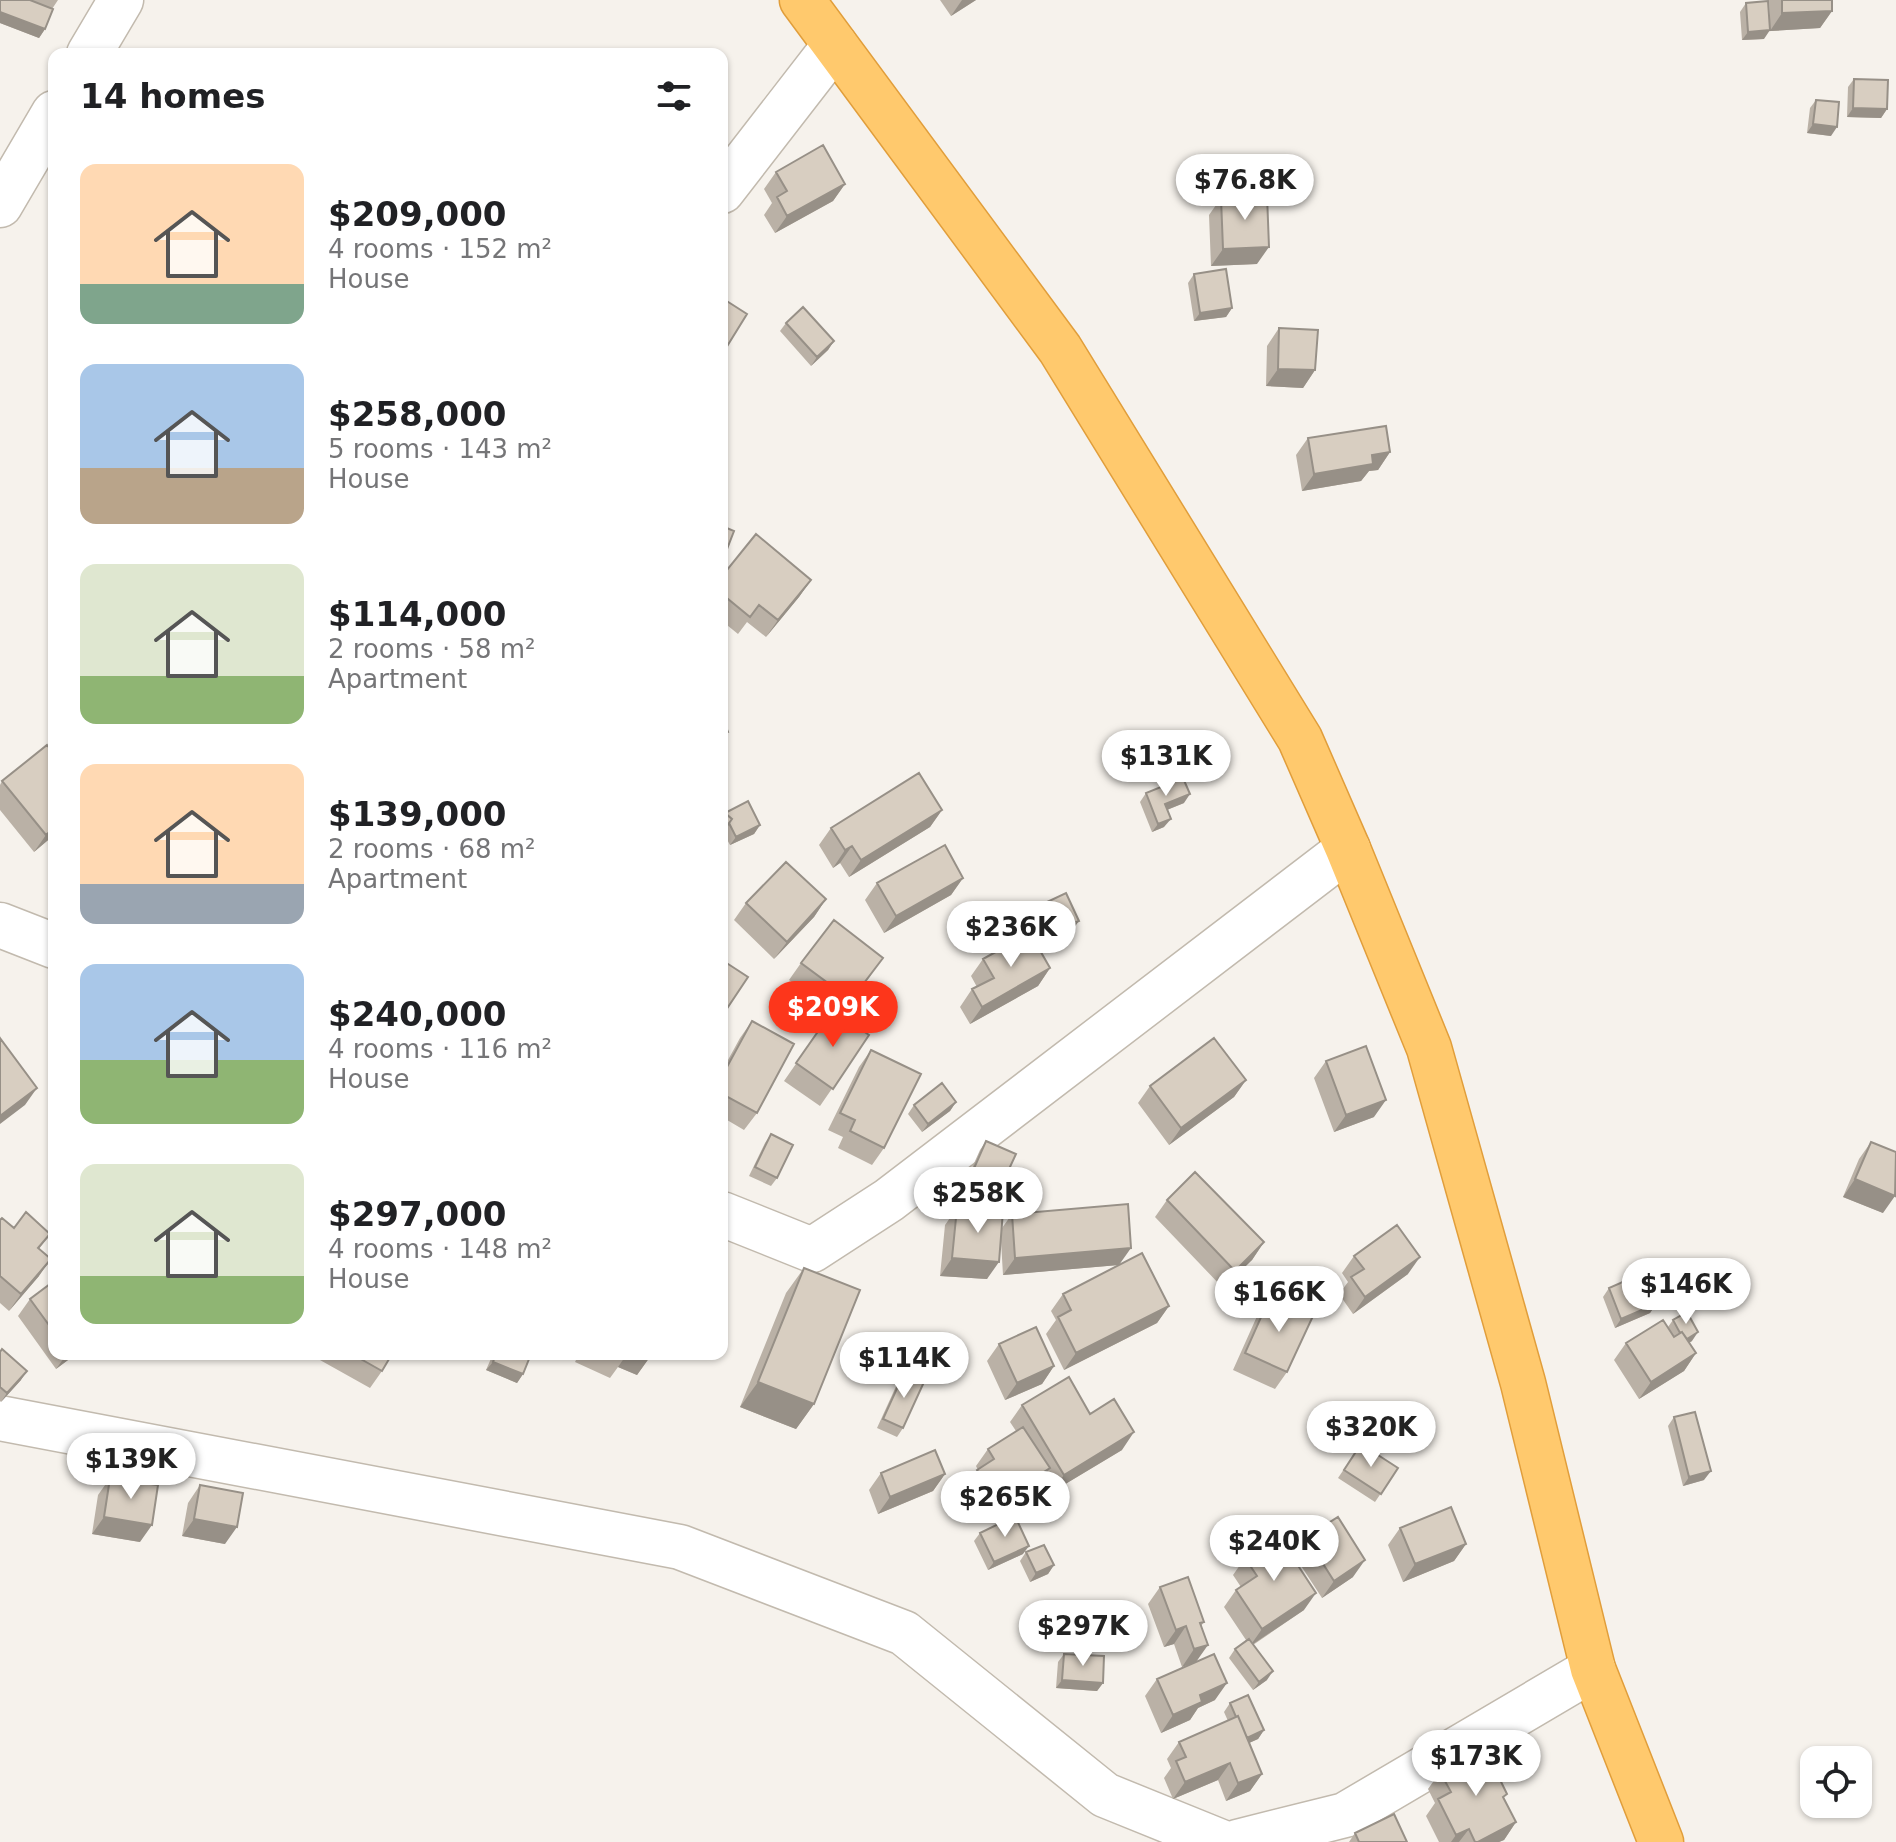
<!DOCTYPE html>
<meta charset="utf-8">
<style>
:root{--surface:#fff;--page:#f2f2f2;--text:#202124;--muted:#757577;--accent:#fd361b}
body{margin:0;font-family:"DejaVu Sans",sans-serif;background:var(--page);color:var(--text);height:100vh;display:flex;flex-direction:column;font-size:30px;white-space:nowrap}
*{box-sizing:border-box;margin:0}
p{font-size:26px;color:var(--muted)}
.icon{flex:none;width:44px;height:44px;fill:none;stroke:currentColor;stroke-width:2;stroke-linecap:round;stroke-linejoin:round}
.map{position:relative;flex:1;overflow:hidden}
.details{position:absolute;left:48px;top:48px;width:680px;height:1312px;display:flex;flex-direction:column;background:var(--surface);border-radius:16px;box-shadow:0 2px 6px #0004}
.details>*{flex:none}
.fabs{position:absolute;left:1800px;top:1746px;display:grid;gap:16px}
.fabs a{display:grid;place-items:center;width:72px;height:72px;border-radius:16px;background:var(--surface);box-shadow:0 2px 6px #0004;font-size:40px}
.price{position:absolute;translate:-50% -68px;padding:0 18px;border-radius:28px;background:#fff;color:#222;font-size:26px;line-height:52px;filter:drop-shadow(0 2px 4px #0008)}
.price::after{content:'';position:absolute;left:50%;top:48px;width:24px;height:18px;margin-left:-12px;background:inherit;clip-path:polygon(0 0,100% 0,50% 100%)}
.price.current{background:var(--accent);color:#fff}
ul{padding:0;list-style:none}
li{display:flex;align-items:center;gap:24px;height:200px;padding:0 32px}
li span{display:grid;place-items:center;flex:none;width:224px;height:160px;border-radius:16px;color:#555}
li>.icon{margin-inline-start:auto}
span .icon{width:96px;height:96px;fill:#fffc;stroke-width:1}
li b{font-size:34px}
h2{display:flex;justify-content:space-between;align-items:center;height:96px;padding:0 32px;font-size:34px}
.map>svg:first-child{display:block}
.lines{fill:none;stroke-linecap:round;stroke-linejoin:round}
.minor-casing{stroke:#c2baae;stroke-width:47}
.highway-casing{stroke:#e19e3b;stroke-width:47}
.minor{stroke:#fff;stroke-width:44}
.highway{stroke:#ffc96d;stroke-width:44}
.wall{fill:#bab1a6}
.shaded-wall{fill:#979087}
.building{fill:#d8cec1;stroke:#979087;stroke-width:2}
</style>
<div class="map">
<svg width="1896" height="1842" viewBox="0 0 1896 1842">
<rect width="100%" height="100%" fill="#f6f2ec"/>
<g class="lines">
<defs>
<path id="minor" d="M89,54L121,0
M722,191L835,45
M0,205L54,113
M0,925L54,946
M722,1214L812,1250L889,1200L1348,849
M0,1418L680,1547L904,1633L1105,1795L1221,1842
M1237,1842L1345,1815L1593,1669"/>
<path id="highway" d="M802,0L1060,349L1300,739L1348,849L1429,1048L1523,1383L1593,1669L1661,1842"/>
</defs>
<use href="#minor" class="minor-casing"/>
<use href="#highway" class="highway-casing"/>
<use href="#minor" class="minor"/>
<use href="#highway" class="highway"/>
</g>
<path class="wall" d="M0,0H58L52,9L45,29L39,38L0,23Z
M940,0H976L951,16Z
M1769,0H1832V11L1820,28L1770,31Z
M1746,3L1764,39L1742,40L1740,12Z
M1854,79L1887,109L1881,118L1847,117L1848,87Z
M1816,100L1831,136L1807,133L1810,108Z
M776,172L845,184L833,201L775,233L764,215L772,203L764,189Z
M1221,198L1257,264L1211,266L1209,215Z
M1194,274L1232,308L1226,317L1194,321L1188,283Z
M786,323L834,341L828,350L811,366L780,331Z
M1279,328L1315,370L1303,388L1266,386L1267,346Z
M54,437V452L48,449Z
M1308,438L1390,452L1378,470L1369,471L1361,481L1302,491L1296,455Z
M722,576L811,580L799,597L766,637L747,622L738,634L722,621Z
M2,781L54,835L34,852L0,810V785Z
M1146,793L1184,803L1167,810L1164,827L1152,832L1140,802Z
M942,810L930,827L849,877L840,863L833,868L819,845L831,828Z
M725,813L760,825L754,834L730,845L723,832Z
M963,878L951,895L884,933L865,900L877,883Z
M826,899L814,917L774,959L734,920L746,903Z
M1047,902L1073,929L1053,938L1041,911Z
M983,959L1050,968L1038,986L970,1024L960,1007L972,989L977,987L971,976Z
M801,963L871,975L841,1015L869,1035L820,1106L784,1081L832,1012L789,980Z
M752,1021L757,1113L744,1130L722,1117V1071L740,1038Z
M871,1050L884,1148L872,1165L838,1148L843,1137L828,1130L859,1067Z
M1326,1061L1374,1117L1334,1132L1314,1078Z
M1246,1080L1234,1097L1169,1145L1138,1103L1150,1086Z
M956,1102L950,1111L922,1132L908,1114L914,1105Z
M771,1134L777,1178L771,1186L749,1176L765,1143Z
M986,1141L997,1195L991,1204L962,1190L980,1150Z
M1871,1142L1883,1213L1843,1197L1859,1159Z
M1167,1200L1264,1242L1252,1260L1223,1288L1155,1217Z
M957,1208L1002,1228L1012,1214L1119,1265L1169,1306L1157,1323L1064,1370L1046,1334L1056,1320L1051,1311L1063,1294L1118,1265L1003,1275L1001,1241L987,1279L940,1276L945,1225Z
M0,1220L14,1228L50,1234L39,1249V1276L9,1311L0,1303Z
M1354,1256L1408,1274L1353,1314L1339,1294L1348,1282L1342,1273Z
M804,1268L814,1404L796,1429L740,1407L786,1293Z
M54,1281V1354H76L56,1369L18,1316L30,1299Z
M1609,1288L1656,1304L1650,1313L1615,1328L1603,1297Z
M1270,1297L1287,1372L1275,1389L1233,1370L1258,1314Z
M1673,1320L1692,1341L1689,1343L1696,1353L1684,1371L1639,1399L1614,1360L1626,1343L1668,1327Z
M999,1344L1054,1366L1042,1384L1005,1400L987,1361Z
M0,1352L21,1380L1,1402L0,1401Z
M312,1354H392L382,1371L370,1388L311,1355Z
M493,1354H531L523,1374L517,1383L486,1370Z
M579,1354H652L637,1375L618,1367L610,1378L575,1362Z
M904,1373L903,1428L897,1437L877,1428L898,1382Z
M1022,1405L1090,1414L1122,1450L1052,1492L1043,1477L1038,1485L985,1519L965,1487L978,1470L976,1466L988,1449L1016,1431L1010,1422Z
M1674,1417L1704,1480L1683,1486L1668,1426Z
M1361,1444L1398,1468L1375,1502L1338,1478Z
M881,1473L945,1474L933,1491L878,1514L869,1490Z
M110,1478L140,1542L92,1534L98,1495Z
M200,1485L225,1544L182,1536L188,1503Z
M1400,1528L1466,1544L1454,1561L1403,1582L1388,1545Z
M980,1533L1023,1554L988,1570L974,1541Z
M1306,1537L1353,1577L1322,1598L1294,1555Z
M1026,1552L1054,1565L1048,1574L1030,1582L1020,1561Z
M1245,1558L1304,1610L1253,1645L1267,1680L1253,1690L1229,1658L1235,1649L1246,1640L1224,1607L1236,1590L1241,1587L1233,1575Z
M1160,1587L1204,1622L1201,1626L1196,1662L1215,1700L1198,1708L1190,1720L1161,1733L1145,1696L1157,1679L1194,1662L1182,1667L1174,1644L1164,1647L1148,1604Z
M1064,1654L1103,1683L1097,1691L1056,1688L1058,1662Z
M1230,1703L1264,1730L1258,1739L1249,1743L1262,1774L1250,1791L1226,1801L1218,1780L1173,1799L1164,1778L1171,1768L1167,1759L1179,1742L1228,1721L1224,1712Z
M1440,1772L1516,1822L1504,1840L1499,1842H1439L1426,1816L1435,1803L1428,1789Z
M1355,1833L1407,1842H1349Z"/>
<path class="shaded-wall" d="M962,0H976L951,16Z
M1832,11L1820,28L1770,31L1782,13Z
M0,12L45,29L39,38L0,23Z
M1770,30L1764,39L1742,40L1748,32Z
M1853,108L1887,109L1881,118L1847,117Z
M1813,124L1837,127L1831,136L1807,133Z
M845,184L833,201L775,233L787,216Z
M1269,247L1257,264L1211,266L1223,249Z
M1232,308L1226,317L1194,321L1200,313Z
M834,341L828,350L811,366L817,357Z
M1278,369L1315,370L1303,388L1266,386Z
M1390,452L1378,470L1369,471L1361,481L1302,491L1314,474L1372,455Z
M811,580L799,597L766,637L778,620Z
M1190,794L1184,803L1159,813L1165,804Z
M942,810L930,827L849,877L861,860Z
M1171,819L1164,827L1152,832L1158,824Z
M760,825L754,834L730,845L736,837Z
M54,828V835L34,852L46,835Z
M852,846L840,863L833,868L845,850Z
M963,878L951,895L884,933L896,916Z
M826,899L814,917L774,959L787,942Z
M1079,921L1073,929L1053,938L1059,929Z
M1050,968L1038,986L970,1024L982,1007Z
M1246,1080L1234,1097L1169,1145L1181,1128Z
M37,1088L25,1105L0,1124V1116Z
M1386,1100L1374,1117L1334,1132L1346,1115Z
M956,1102L950,1111L922,1132L928,1124Z
M1855,1179L1895,1196L1883,1213L1843,1197Z
M1264,1242L1252,1260L1223,1288L1235,1271Z
M1131,1248L1119,1265L1003,1275L1015,1258Z
M1420,1257L1408,1274L1353,1314L1365,1297Z
M952,1258L999,1262L987,1279L940,1276Z
M51,1259L39,1276L9,1311L21,1294Z
M1656,1304L1650,1313L1615,1328L1621,1319Z
M1169,1306L1157,1323L1064,1370L1076,1353Z
M1698,1332L1692,1341L1678,1349L1685,1340Z
M1696,1353L1684,1371L1639,1399L1651,1382Z
M67,1354H76L56,1369Z
M627,1354H652L637,1375L618,1367Z
M493,1362L523,1374L517,1383L486,1370Z
M1054,1366L1042,1384L1005,1400L1017,1383Z
M27,1371L21,1380L1,1402L7,1393Z
M758,1382L814,1404L796,1429L740,1407Z
M1134,1432L1122,1450L1052,1492L1064,1475Z
M1050,1468L1038,1485L985,1519L997,1502Z
M1711,1471L1704,1480L1683,1486L1689,1477Z
M945,1474L933,1491L878,1514L890,1497Z
M104,1517L152,1525L140,1542L92,1534Z
M194,1519L237,1527L225,1544L182,1536Z
M1466,1544L1454,1561L1403,1582L1415,1564Z
M1029,1546L1023,1554L988,1570L994,1562Z
M1365,1560L1353,1577L1322,1598L1334,1581Z
M1054,1565L1048,1574L1030,1582L1036,1573Z
M1316,1593L1304,1610L1250,1646L1262,1629Z
M1186,1626L1174,1644L1164,1647L1176,1630Z
M1208,1645L1196,1662L1182,1667L1194,1649Z
M1273,1671L1267,1680L1253,1690L1259,1682Z
M1062,1680L1103,1683L1097,1691L1056,1688Z
M1227,1683L1215,1700L1198,1708L1190,1720L1161,1733L1173,1715L1200,1695Z
M1264,1730L1258,1739L1240,1747L1246,1739Z
M1230,1763L1218,1780L1173,1799L1185,1782Z
M1262,1774L1250,1791L1226,1801L1238,1783Z
M1516,1822L1504,1840L1499,1842H1478Z
M1469,1829L1459,1842H1451L1456,1835Z"/>
<path class="building" d="M0,0H30L53,9L45,29L0,12Z
M1782,0H1832V11L1782,13Z
M1768,1L1770,30L1748,32L1746,3Z
M1854,79L1888,80L1887,109L1853,108Z
M1816,100L1839,102L1837,127L1813,124Z
M823,145L845,184L787,216L777,197L787,191L776,172Z
M1267,195L1269,247L1223,249L1221,198Z
M1226,269L1232,308L1200,313L1194,274Z
M722,298L747,314L726,348L722,346Z
M803,307L834,341L817,357L786,323Z
M1279,328L1318,330L1315,370L1278,369Z
M1386,426L1390,452L1372,455L1373,464L1314,474L1308,438Z
M722,526L734,531L722,562Z
M756,534L811,580L778,620L759,605L750,617L722,594V576Z
M722,717L728,732L722,734Z
M47,745L54,754V828L46,835L2,781Z
M919,773L942,810L861,860L852,846L845,850L831,828Z
M1183,778L1190,794L1165,804L1171,819L1158,824L1146,793Z
M748,801L760,825L736,837L729,823L732,819L725,813Z
M722,811L732,819L722,833Z
M945,845L963,878L896,916L877,883Z
M786,862L826,899L787,942L746,903Z
M1066,893L1079,921L1059,929L1047,902Z
M834,920L883,958L851,1000L801,963Z
M1030,933L1050,968L982,1007L972,989L994,978L983,959Z
M722,960L748,977L722,1016Z
M833,1010L869,1035L833,1089L796,1063Z
M752,1021L794,1044L757,1113L722,1094V1076Z
M0,1038L37,1088L0,1116Z
M1214,1038L1246,1080L1181,1128L1150,1086Z
M1366,1046L1386,1100L1346,1115L1326,1061Z
M871,1050L921,1074L884,1148L850,1131L855,1120L840,1113Z
M942,1083L956,1102L928,1124L914,1105Z
M771,1134L793,1145L777,1178L755,1167Z
M986,1141L1016,1154L997,1195L968,1182Z
M1871,1142L1896,1152L1895,1196L1855,1179Z
M1195,1172L1264,1242L1235,1271L1167,1200Z
M1128,1204L1131,1248L1015,1258L1012,1214Z
M957,1208L1003,1211L999,1262L952,1258Z
M26,1212L50,1234L38,1248L51,1259L21,1294L0,1276V1220L2,1218L14,1228Z
M1397,1225L1420,1257L1365,1297L1351,1277L1364,1269L1354,1256Z
M1142,1253L1169,1306L1076,1353L1058,1317L1071,1310L1063,1294Z
M804,1268L860,1290L814,1404L758,1382Z
M1643,1273L1656,1304L1621,1319L1609,1288Z
M54,1281V1332L30,1299Z
M1270,1297L1313,1316L1287,1372L1245,1353Z
M1687,1312L1698,1332L1687,1339L1682,1332L1680,1333L1673,1320Z
M1663,1320L1674,1337L1682,1332L1696,1353L1651,1382L1626,1343Z
M1036,1327L1054,1366L1017,1383L999,1344Z
M2,1349L27,1371L7,1393L0,1387V1352Z
M352,1354H392L382,1371Z
M496,1354H531L523,1374L493,1362Z
M904,1373L924,1382L903,1428L883,1419Z
M1069,1377L1090,1414L1114,1399L1134,1432L1064,1475L1022,1405Z
M1695,1412L1711,1471L1689,1477L1674,1417Z
M1023,1427L1050,1468L997,1502L977,1470L994,1459L988,1449Z
M1361,1444L1398,1468L1381,1494L1344,1470Z
M935,1450L945,1474L890,1497L881,1473Z
M110,1478L158,1485L152,1525L104,1517Z
M200,1485L243,1493L237,1527L194,1519Z
M1451,1507L1466,1544L1415,1564L1400,1528Z
M1015,1516L1029,1546L994,1562L980,1533Z
M1338,1517L1365,1560L1334,1581L1306,1537Z
M1278,1535L1316,1593L1262,1629L1236,1590L1257,1576L1245,1558Z
M1044,1545L1054,1565L1036,1573L1026,1552Z
M1188,1577L1204,1622L1200,1623L1208,1645L1194,1649L1186,1626L1176,1630L1160,1587Z
M1249,1639L1273,1671L1259,1682L1235,1649Z
M1064,1654L1104,1656L1103,1683L1062,1680Z
M1214,1654L1227,1683L1200,1695L1202,1702L1173,1715L1157,1679Z
M1248,1695L1264,1730L1247,1738L1238,1716L1236,1717L1230,1703Z
M1238,1716L1262,1774L1238,1783L1230,1763L1185,1782L1176,1761L1186,1757L1179,1742Z
M1485,1749L1507,1794L1503,1797L1516,1822L1478,1842H1475L1469,1829L1456,1835L1438,1799L1451,1792L1440,1772Z
M1394,1814L1407,1842H1359L1355,1833Z"/>
</svg>
<div class="fabs">
<a><svg class="icon" aria-label="locate" viewBox="0 0 24 24"><circle cx="12" cy="12" r="6"/><path d="M12 2v4M12 18v4M2 12h4M18 12h4"/></svg></a>
</div>
<b class="price" style="left:1245px;top:222px">$76.8K</b>
<b class="price" style="left:1166px;top:798px">$131K</b>
<b class="price" style="left:1011px;top:969px">$236K</b>
<b class="price current" style="left:833px;top:1049px">$209K</b>
<b class="price" style="left:978px;top:1235px">$258K</b>
<b class="price" style="left:1686px;top:1326px">$146K</b>
<b class="price" style="left:1279px;top:1334px">$166K</b>
<b class="price" style="left:904px;top:1400px">$114K</b>
<b class="price" style="left:1371px;top:1469px">$320K</b>
<b class="price" style="left:131px;top:1501px">$139K</b>
<b class="price" style="left:1005px;top:1539px">$265K</b>
<b class="price" style="left:1274px;top:1583px">$240K</b>
<b class="price" style="left:1083px;top:1668px">$297K</b>
<b class="price" style="left:1476px;top:1798px">$173K</b>
<section class="details">
<h2>14 homes<svg class="icon" aria-label="filters" viewBox="0 0 24 24"><path d="M4 7h16M4 17h16"/><circle cx="9" cy="7" r="2"/><circle cx="15" cy="17" r="2"/></svg></h2>
<ul>
<li><span style="background:linear-gradient(#ffd9b3 75%,#7fa58c 0)"><svg class="icon" aria-label="home" viewBox="0 0 24 24"><path d="M3 11l9-7 9 7M6 9v11h12V9"/></svg></span><div><b>$209,000</b><p>4 rooms · 152 m²</p><p>House</p></div></li>
<li><span style="background:linear-gradient(#a9c7e8 65%,#b9a48a 0)"><svg class="icon" aria-label="home" viewBox="0 0 24 24"><path d="M3 11l9-7 9 7M6 9v11h12V9"/></svg></span><div><b>$258,000</b><p>5 rooms · 143 m²</p><p>House</p></div></li>
<li><span style="background:linear-gradient(#dfe7d0 70%,#8fb573 0)"><svg class="icon" aria-label="home" viewBox="0 0 24 24"><path d="M3 11l9-7 9 7M6 9v11h12V9"/></svg></span><div><b>$114,000</b><p>2 rooms · 58 m²</p><p>Apartment</p></div></li>
<li><span style="background:linear-gradient(#ffd9b3 75%,#9aa5b1 0)"><svg class="icon" aria-label="home" viewBox="0 0 24 24"><path d="M3 11l9-7 9 7M6 9v11h12V9"/></svg></span><div><b>$139,000</b><p>2 rooms · 68 m²</p><p>Apartment</p></div></li>
<li><span style="background:linear-gradient(#a9c7e8 60%,#8fb573 0)"><svg class="icon" aria-label="home" viewBox="0 0 24 24"><path d="M3 11l9-7 9 7M6 9v11h12V9"/></svg></span><div><b>$240,000</b><p>4 rooms · 116 m²</p><p>House</p></div></li>
<li><span style="background:linear-gradient(#dfe7d0 70%,#8fb573 0)"><svg class="icon" aria-label="home" viewBox="0 0 24 24"><path d="M3 11l9-7 9 7M6 9v11h12V9"/></svg></span><div><b>$297,000</b><p>4 rooms · 148 m²</p><p>House</p></div></li>
</ul>
</section>
</div>
